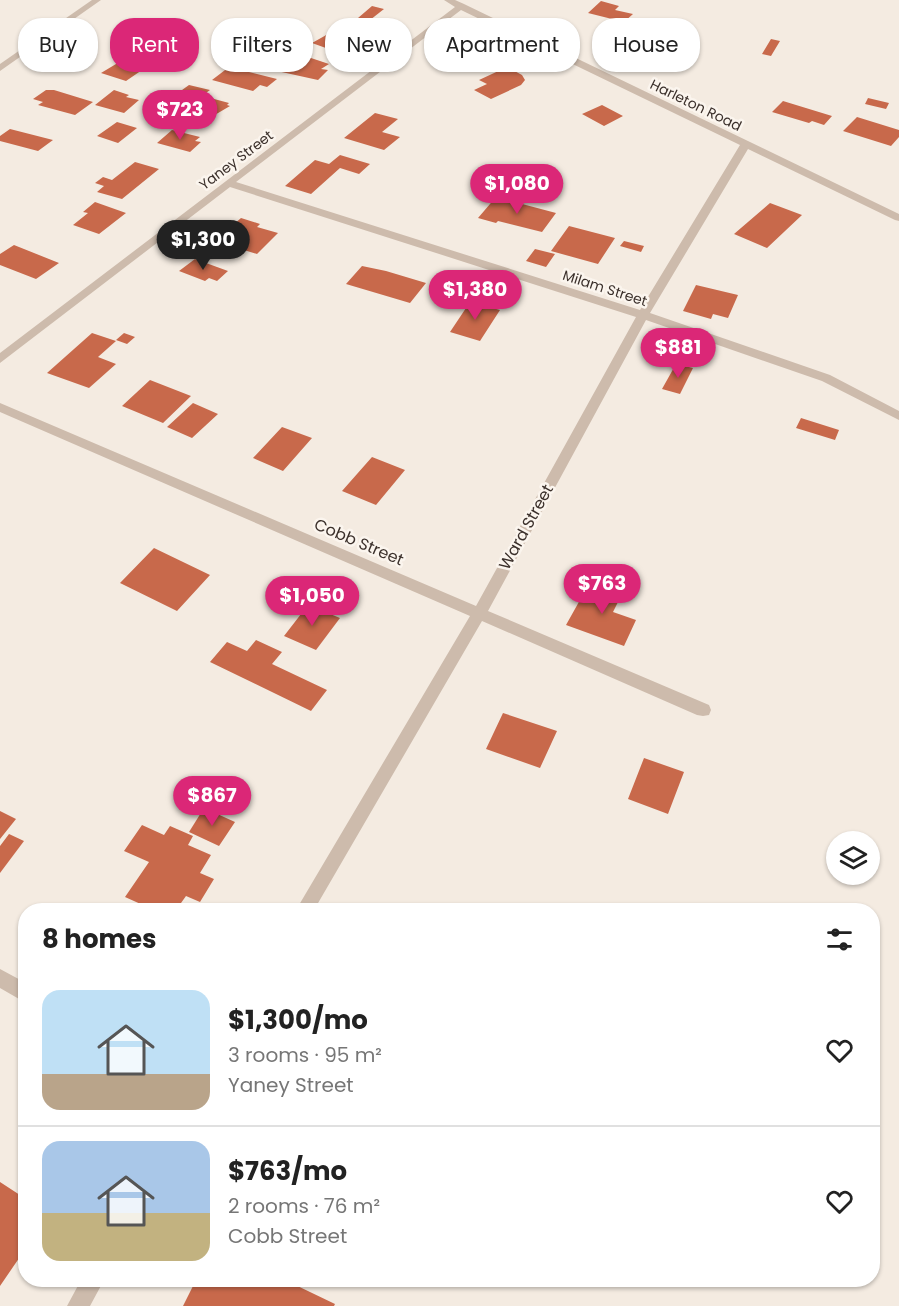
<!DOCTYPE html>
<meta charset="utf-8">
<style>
:root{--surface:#fff;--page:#f2f2f2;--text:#222;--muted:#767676;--line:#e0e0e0;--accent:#db2777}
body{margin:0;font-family:Poppins,sans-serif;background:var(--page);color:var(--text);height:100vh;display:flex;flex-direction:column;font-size:22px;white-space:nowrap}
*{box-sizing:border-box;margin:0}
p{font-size:20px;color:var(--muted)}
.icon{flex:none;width:33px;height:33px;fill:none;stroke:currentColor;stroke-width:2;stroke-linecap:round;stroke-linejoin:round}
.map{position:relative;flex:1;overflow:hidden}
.drawer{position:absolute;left:18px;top:903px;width:862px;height:384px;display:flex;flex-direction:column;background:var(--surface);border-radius:24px;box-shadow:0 2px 4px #0004}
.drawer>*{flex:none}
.guide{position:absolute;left:18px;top:18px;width:864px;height:54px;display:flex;gap:12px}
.tools{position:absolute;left:826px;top:831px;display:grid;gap:12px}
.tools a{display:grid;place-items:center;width:54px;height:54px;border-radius:50%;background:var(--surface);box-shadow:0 2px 4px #0004;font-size:30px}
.price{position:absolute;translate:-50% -51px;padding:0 14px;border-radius:21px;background:var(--accent);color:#fff;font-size:20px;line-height:39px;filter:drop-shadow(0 2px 3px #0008)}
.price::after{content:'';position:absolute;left:50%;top:36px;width:18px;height:14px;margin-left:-9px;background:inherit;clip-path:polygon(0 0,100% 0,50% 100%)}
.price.active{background:#222;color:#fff}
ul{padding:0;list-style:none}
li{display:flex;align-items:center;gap:18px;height:150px;padding:0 24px}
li+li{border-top:2px solid var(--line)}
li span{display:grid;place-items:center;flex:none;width:168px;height:120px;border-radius:18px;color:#555}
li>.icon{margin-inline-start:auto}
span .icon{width:72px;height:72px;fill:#fffc;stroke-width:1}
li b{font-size:26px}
h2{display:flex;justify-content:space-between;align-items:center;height:72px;padding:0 24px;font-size:26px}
.pill{padding:0 21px;border-radius:24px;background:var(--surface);box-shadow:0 2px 4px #0004;font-size:21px;line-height:54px}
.pill.active{background:var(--accent);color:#fff}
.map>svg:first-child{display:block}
.building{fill:#c8694b}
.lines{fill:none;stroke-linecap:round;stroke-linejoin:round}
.minor{fill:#cdbbac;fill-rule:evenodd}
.labels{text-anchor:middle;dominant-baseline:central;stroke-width:5;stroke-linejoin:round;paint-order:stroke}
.far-street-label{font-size:14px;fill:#3b302b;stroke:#fbf5ee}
.street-label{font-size:16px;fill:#3b302b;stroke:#fbf5ee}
</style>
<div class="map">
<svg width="899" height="1306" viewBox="0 0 899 1306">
<rect width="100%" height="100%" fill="#f4ebe1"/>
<path class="building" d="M601,1L619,6L615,10L633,14L624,22L588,13Z
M372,6L384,9L370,20L358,18Z
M674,25L696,29L694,34L671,30Z
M337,29L373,41L348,56L312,43Z
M459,39L486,46L468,63L440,56Z
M771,39L780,41L771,56L762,54Z
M659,44L682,48L673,61L646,55L653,45L657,46Z
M302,55L329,64L321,69L328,70L318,80L277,71L287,61L290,62Z
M121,61L145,68L126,81L101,73Z
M229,67L277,79L267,87L260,85L253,91L212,80Z
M507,67L522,75L525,80L521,85L491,99L474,90L487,84L479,80Z
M189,85L210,90L203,95L182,90Z
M46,90H54L93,102L75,115L38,105L43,102L33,99Z
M114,90L129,95L126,97L139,100L124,113L95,105Z
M203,96L229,103L227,105L230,106L213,116L174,105L184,97L197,100Z
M868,98L889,103L886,109L865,104Z
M783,101L832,116L824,125L812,121L809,123L772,112Z
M602,105L623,116L604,126L582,114Z
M375,113L398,119L382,132L400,137L384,150L344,138Z
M857,117L899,130V137L891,146L843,131Z
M117,122L137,128L118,143L97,136Z
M10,129L53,140L38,151L0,141V136Z
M172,130L200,137L195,141L201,142L190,152L157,143Z
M340,155L370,164L359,174L340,168L311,194L285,186L315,160L329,164Z
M135,162L159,169L122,199L97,192L104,186L95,183L103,177L112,180Z
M496,197L556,213L542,232L498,221L496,223L478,218Z
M95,202L126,213L99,234L73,225L88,213L83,212Z
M770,203L802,215L767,248L734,234Z
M241,218L260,224L257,227L278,233L257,254L215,241Z
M569,226L615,238L598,264L551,251Z
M624,241L644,246L641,252L620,246Z
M14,245L59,263L36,279L0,265V254Z
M535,249L555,254L546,267L526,261Z
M195,259L228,271L217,281L209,278L205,281L179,271Z
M362,266L386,271L426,283L410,303L346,284Z
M696,285L738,295L728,318L713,314L711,319L683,311Z
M470,302L500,310L480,341L450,332Z
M92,333L116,341L98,357L116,364L89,388L47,373Z
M124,333L135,337L127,344L116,340Z
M676,364L693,368L680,394L662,389Z
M150,380L191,396L163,423L122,406Z
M193,403L218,414L192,438L167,427Z
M801,418L839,430L835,440L796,428Z
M282,427L312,438L283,471L253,458Z
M372,457L405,470L376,505L342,491Z
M154,548L210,575L177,611L120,583Z
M596,580L624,590L613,612L636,620L624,646L566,625L580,600L585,602Z
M308,605L340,618L316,650L284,636Z
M256,640L282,652L272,664L327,690L311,711L210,662L227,642L247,651Z
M503,713L557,731L540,768L486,749Z
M644,758L684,772L668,814L628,799Z
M204,808L235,822L219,846L189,832Z
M0,811L16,819L0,839Z
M142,825L164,835L170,826L193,836L188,845L211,855L200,873L214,879L200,902L186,896L176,910H154L125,897L149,862L124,851Z
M9,834L24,841L0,873V846Z
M0,1182L26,1199V1248L0,1286Z
M196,1280H285L335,1304L334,1306H183Z"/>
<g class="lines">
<path class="minor" d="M92,0H101L0,71V64Z
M444,0H455L464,4L899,214V221L895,220L748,149L650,313L830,375L899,411V420L822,381L646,320L488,611L709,705L711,710L709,715L703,716L697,715L482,621L314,910H296L470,616L0,412V403L476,606L636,317L230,187L0,363V353L455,7ZM461,10L740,145L640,310L236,182Z
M0,969L26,983V1003L0,988Z
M81,1280H104L90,1306H67Z"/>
</g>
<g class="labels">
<g class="far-street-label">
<text transform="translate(696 105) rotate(26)">Harleton Road</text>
<text transform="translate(236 160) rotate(-37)">Yaney Street</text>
<text transform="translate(605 288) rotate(18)">Milam Street</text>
</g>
<g class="street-label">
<text transform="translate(526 527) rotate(-61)">Ward Street</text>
<text transform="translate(359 542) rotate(23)">Cobb Street</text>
</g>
</g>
</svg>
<div class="tools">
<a><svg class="icon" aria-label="layers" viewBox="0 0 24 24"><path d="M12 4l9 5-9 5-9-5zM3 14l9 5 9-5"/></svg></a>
</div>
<b class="price" style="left:180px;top:141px">$723</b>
<b class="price" style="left:517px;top:215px">$1,080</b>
<b class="price active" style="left:203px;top:271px">$1,300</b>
<b class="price" style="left:475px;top:321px">$1,380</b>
<b class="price" style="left:678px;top:379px">$881</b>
<b class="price" style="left:602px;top:615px">$763</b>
<b class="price" style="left:312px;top:627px">$1,050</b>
<b class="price" style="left:212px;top:827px">$867</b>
<div class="guide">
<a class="pill">Buy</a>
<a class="pill active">Rent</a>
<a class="pill">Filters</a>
<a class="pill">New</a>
<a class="pill">Apartment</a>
<a class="pill">House</a>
</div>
<section class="drawer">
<h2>8 homes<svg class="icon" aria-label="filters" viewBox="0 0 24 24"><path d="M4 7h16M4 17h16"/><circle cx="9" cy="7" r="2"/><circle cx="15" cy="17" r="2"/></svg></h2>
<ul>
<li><span style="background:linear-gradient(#bfe0f5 70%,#b9a48a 0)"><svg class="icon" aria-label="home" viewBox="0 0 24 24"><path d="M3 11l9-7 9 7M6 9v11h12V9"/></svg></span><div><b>$1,300/mo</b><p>3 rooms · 95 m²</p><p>Yaney Street</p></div><svg class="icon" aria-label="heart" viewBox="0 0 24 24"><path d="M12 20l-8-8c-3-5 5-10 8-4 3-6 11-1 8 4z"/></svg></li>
<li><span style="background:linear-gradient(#a9c7e8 60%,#c2b280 0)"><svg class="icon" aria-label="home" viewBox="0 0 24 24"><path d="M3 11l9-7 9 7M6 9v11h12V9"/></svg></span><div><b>$763/mo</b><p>2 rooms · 76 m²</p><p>Cobb Street</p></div><svg class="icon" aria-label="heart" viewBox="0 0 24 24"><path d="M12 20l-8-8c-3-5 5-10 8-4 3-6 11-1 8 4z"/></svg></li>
</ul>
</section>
</div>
